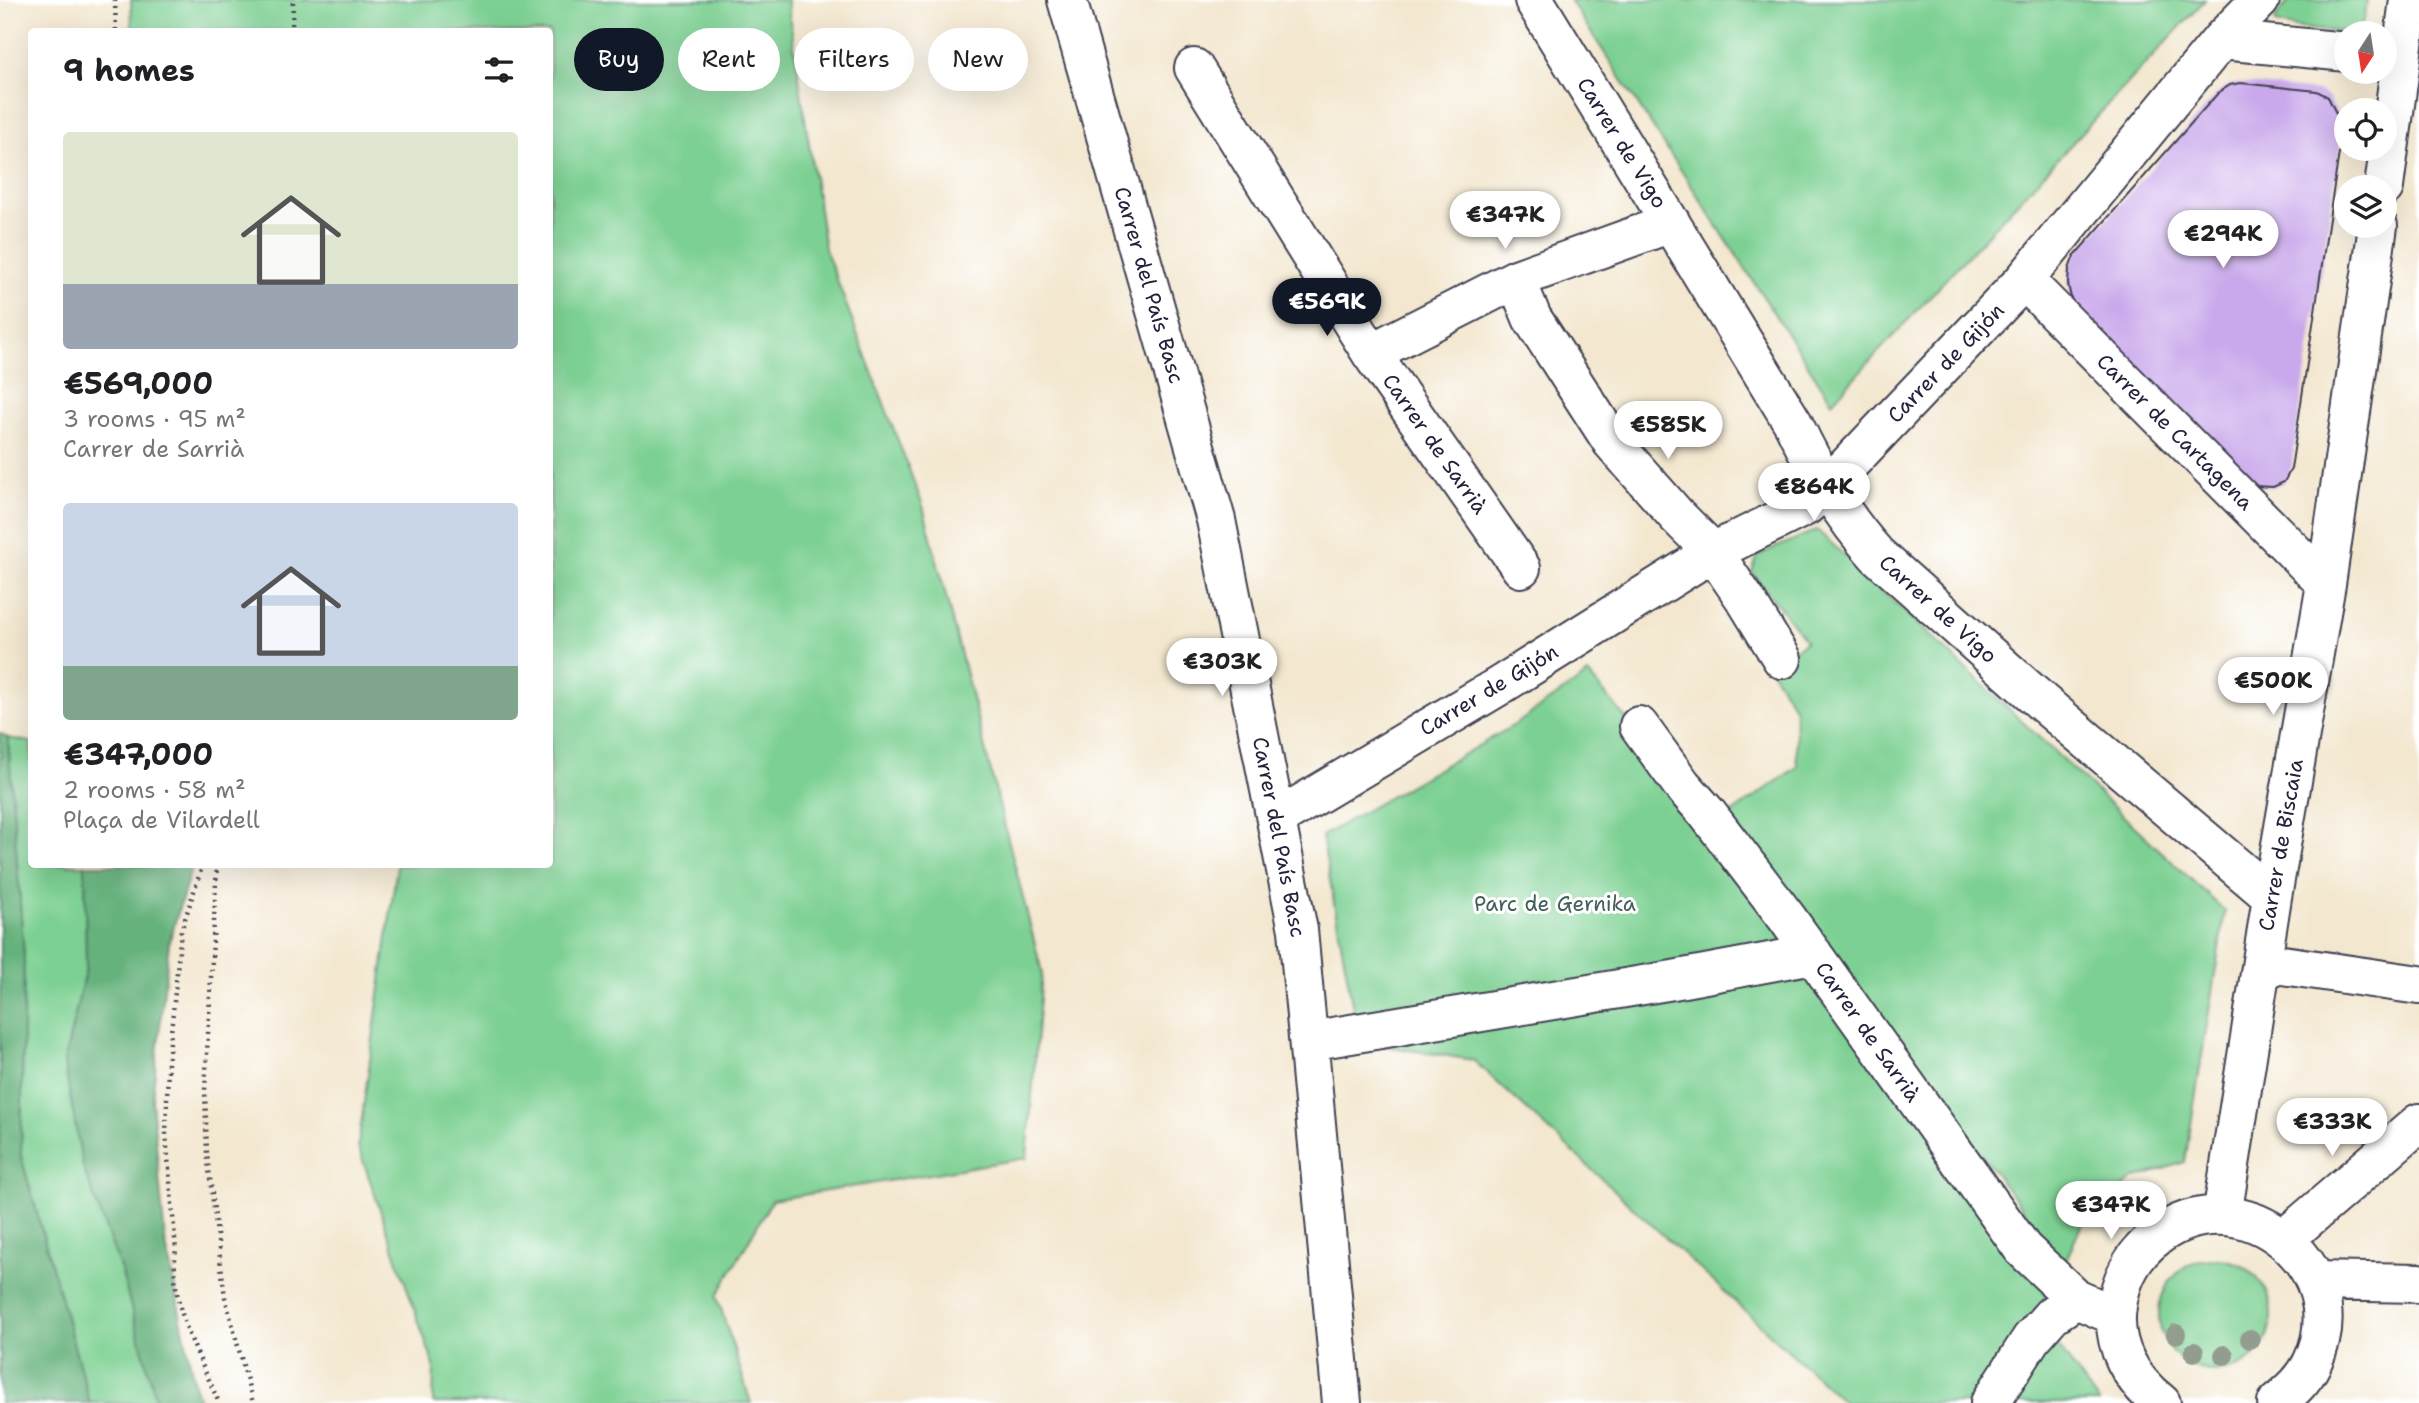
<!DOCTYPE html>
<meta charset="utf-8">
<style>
:root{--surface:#fff;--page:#f2f2f2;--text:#202124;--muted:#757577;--accent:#111827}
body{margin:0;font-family:"Shantell Sans",sans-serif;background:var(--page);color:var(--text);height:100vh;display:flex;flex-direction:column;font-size:26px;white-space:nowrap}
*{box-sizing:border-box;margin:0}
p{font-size:23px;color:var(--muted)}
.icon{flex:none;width:38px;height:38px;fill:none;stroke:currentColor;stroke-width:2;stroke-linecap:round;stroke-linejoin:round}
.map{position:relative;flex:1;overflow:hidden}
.sheet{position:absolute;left:28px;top:28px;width:525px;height:840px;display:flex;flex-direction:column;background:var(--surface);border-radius:7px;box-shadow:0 7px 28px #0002}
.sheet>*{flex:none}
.top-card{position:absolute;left:574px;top:28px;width:665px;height:63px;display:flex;gap:14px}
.needle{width:46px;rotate:192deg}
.fabs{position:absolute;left:2334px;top:21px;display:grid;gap:14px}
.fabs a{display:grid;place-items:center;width:63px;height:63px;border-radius:50%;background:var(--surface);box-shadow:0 7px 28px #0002;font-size:35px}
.price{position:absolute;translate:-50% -60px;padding:0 16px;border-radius:24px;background:#fff;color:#222;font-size:23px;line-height:46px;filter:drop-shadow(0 2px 4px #0008)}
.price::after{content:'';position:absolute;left:50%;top:42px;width:21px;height:16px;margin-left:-10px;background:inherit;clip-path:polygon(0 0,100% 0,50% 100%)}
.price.on{background:var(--accent);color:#fff}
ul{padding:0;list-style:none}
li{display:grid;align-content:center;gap:14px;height:371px;padding:0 35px}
li span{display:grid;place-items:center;height:217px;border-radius:7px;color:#555}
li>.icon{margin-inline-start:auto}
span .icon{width:126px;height:126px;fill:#fffc;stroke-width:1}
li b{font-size:30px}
h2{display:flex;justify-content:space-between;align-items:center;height:84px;padding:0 35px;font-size:30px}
.chip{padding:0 24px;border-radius:32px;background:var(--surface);box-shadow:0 7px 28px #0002;font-size:24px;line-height:63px}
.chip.on{background:var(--accent);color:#fff}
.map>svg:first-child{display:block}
.green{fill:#7dd093;stroke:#507967;stroke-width:2}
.forest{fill:#66b27d;stroke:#446a5c;stroke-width:2}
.building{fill:#c9a8eb}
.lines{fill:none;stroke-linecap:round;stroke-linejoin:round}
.minor-casing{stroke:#414051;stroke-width:42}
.path{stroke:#414051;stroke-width:4.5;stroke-dasharray:2 5;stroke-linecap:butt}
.minor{stroke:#fff;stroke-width:38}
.tree{fill:#929c8f}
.labels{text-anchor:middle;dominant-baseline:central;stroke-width:6;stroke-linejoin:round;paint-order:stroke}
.street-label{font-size:21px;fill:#22223b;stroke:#fff}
.park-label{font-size:21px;fill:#425f5a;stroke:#fff}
</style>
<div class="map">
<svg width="2419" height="1403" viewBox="0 0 2419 1403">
<rect width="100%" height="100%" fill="#fff"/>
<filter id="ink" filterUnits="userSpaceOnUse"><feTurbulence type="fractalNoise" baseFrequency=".0143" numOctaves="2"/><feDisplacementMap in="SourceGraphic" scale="14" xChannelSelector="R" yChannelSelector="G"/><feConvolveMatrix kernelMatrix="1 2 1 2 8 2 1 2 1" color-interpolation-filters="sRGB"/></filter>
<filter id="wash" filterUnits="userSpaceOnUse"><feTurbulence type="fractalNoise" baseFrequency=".00686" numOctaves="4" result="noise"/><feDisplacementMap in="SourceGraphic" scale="28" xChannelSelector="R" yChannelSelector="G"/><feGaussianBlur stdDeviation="1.57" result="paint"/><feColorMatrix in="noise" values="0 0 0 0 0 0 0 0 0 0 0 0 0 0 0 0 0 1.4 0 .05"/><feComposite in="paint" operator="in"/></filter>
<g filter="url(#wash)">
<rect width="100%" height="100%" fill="#f3e7cf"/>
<path class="green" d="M131,0H787L825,249L923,506L1042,972L1027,1158L772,1200L717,1296L751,1403H433L434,1366L358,1146L397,865L550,864V32L132,31Z
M1570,0H2205L1832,402Z
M2290,0H2367C2366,8 2366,21 2360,27C2349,37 2291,27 2276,23L2275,18Z
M1817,530L2225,911L2185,1162L2134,1179L2084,1219L2064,1265L1728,816L1797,767L1795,709L1771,670L1806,641L1752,572L1758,555Z
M1588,674L1693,797L2050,1292L2052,1337L2099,1403H1845L1473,1060L1359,1042L1322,836L1516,724Z
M8,738L31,742L32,864L85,865L86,968L64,1062L83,1167L121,1270L157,1403H90L21,1156L24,957Z
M2159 1315a56 56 0 1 1 112 0a56 56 0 1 1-112 0Z"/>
<path class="forest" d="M0,733L8,738L24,957L21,1156L90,1403H0Z
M85,865H192L169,943L152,1101L165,1240L195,1387L201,1403H157L121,1270L83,1167L64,1062L86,968Z"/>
<g id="blocks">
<path class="building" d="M2240,83L2317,91L2328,97L2341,123L2342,133L2291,469L2284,482L2273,487L2255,486L2074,312L2068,284L2069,269L2074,256L2218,93L2230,85Z"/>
</g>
</g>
<g filter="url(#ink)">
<use href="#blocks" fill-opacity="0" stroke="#414051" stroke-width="2"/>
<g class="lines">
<defs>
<path id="minor" d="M1067,0L1216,520L1298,930L1342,1403
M1534,0L1793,423C1816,471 1841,515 1877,555L2042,702L2272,897
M2221,40L2347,52
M1194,68L1371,353L1521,568
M2384,187L2409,0
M1516,279L1532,318L1612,442L1677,516L1713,552L1747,602L1782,659
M2024,280L2326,584
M1371,353L1516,279L1671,223
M1639,726L1682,785L1706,812L1787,918L2023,1249L2076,1299L2116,1316
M1276,819L1499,686L1713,552L1806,506L1827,487L2024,280L2221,40L2260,0
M2262,962L2419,985
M1309,1041L1673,980L1813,954
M2222,1216L2272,897L2326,584L2378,226
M2284,1239L2419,1123
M2315,1281L2419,1283
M1990,1403L2031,1339L2052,1315L2076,1299
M2161,1403C2131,1380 2111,1345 2117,1306C2121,1277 2135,1252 2159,1235C2244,1174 2358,1269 2312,1363C2304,1380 2291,1391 2277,1403"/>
</defs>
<use href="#minor" class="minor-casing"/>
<path class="path" d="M115,0L116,32
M292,32L293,0
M203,864L181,931L168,1062L166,1135L176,1250C168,1305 199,1354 219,1403
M217,864L205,1090L207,1154L225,1297L253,1403"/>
<use href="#minor" class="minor"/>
</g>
<g class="tree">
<circle cx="2176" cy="1334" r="10"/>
<circle cx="2250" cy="1339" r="10"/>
<circle cx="2194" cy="1352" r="10"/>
<circle cx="2224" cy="1355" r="10"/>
</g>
</g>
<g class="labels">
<g class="street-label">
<text transform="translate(1622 143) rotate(58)">Carrer de Vigo</text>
<text transform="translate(1149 285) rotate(74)">Carrer del País Basc</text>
<text transform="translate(1946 363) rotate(-46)">Carrer de Gijón</text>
<text transform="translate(2175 432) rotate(45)">Carrer de Cartagena</text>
<text transform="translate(1435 444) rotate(55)">Carrer de Sarrià</text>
<text transform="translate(1938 609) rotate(42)">Carrer de Vigo</text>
<text transform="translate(1489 690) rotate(-31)">Carrer de Gijón</text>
<text transform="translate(1279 837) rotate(79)">Carrer del País Basc</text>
<text transform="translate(2281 845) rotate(-80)">Carrer de Biscaia</text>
<text transform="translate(1868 1032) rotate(55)">Carrer de Sarrià</text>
</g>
<g class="park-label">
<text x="1555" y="904">Parc de Gernika</text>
</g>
</g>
</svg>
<div class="fabs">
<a><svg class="needle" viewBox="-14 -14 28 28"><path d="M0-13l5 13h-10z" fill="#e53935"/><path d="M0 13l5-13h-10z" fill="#757577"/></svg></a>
<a><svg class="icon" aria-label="locate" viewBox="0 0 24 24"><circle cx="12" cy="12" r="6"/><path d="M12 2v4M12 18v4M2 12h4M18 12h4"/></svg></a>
<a><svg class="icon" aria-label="layers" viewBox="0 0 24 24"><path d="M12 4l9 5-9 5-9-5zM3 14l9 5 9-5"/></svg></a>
</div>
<b class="price" style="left:1505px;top:251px">€347K</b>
<b class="price" style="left:2223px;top:270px">€294K</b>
<b class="price on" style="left:1327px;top:338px">€569K</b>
<b class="price" style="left:1668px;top:461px">€585K</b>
<b class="price" style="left:1814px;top:523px">€864K</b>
<b class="price" style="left:1222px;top:698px">€303K</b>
<b class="price" style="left:2273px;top:717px">€500K</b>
<b class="price" style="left:2332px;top:1158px">€333K</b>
<b class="price" style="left:2111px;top:1241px">€347K</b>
<div class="top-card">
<a class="chip on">Buy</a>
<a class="chip">Rent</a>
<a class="chip">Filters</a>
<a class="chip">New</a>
</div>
<section class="sheet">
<h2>9 homes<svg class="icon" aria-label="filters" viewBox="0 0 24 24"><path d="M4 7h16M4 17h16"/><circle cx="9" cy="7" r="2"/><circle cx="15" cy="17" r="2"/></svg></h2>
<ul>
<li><span style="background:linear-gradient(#dfe7d0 70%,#9aa5b1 0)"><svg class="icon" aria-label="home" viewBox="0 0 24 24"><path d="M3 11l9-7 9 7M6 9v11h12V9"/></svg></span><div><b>€569,000</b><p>3 rooms · 95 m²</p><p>Carrer de Sarrià</p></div></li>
<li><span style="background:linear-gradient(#c9d6e8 75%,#7fa58c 0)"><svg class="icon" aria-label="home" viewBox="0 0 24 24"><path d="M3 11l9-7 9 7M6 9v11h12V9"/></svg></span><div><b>€347,000</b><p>2 rooms · 58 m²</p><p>Plaça de Vilardell</p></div></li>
</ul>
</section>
</div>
